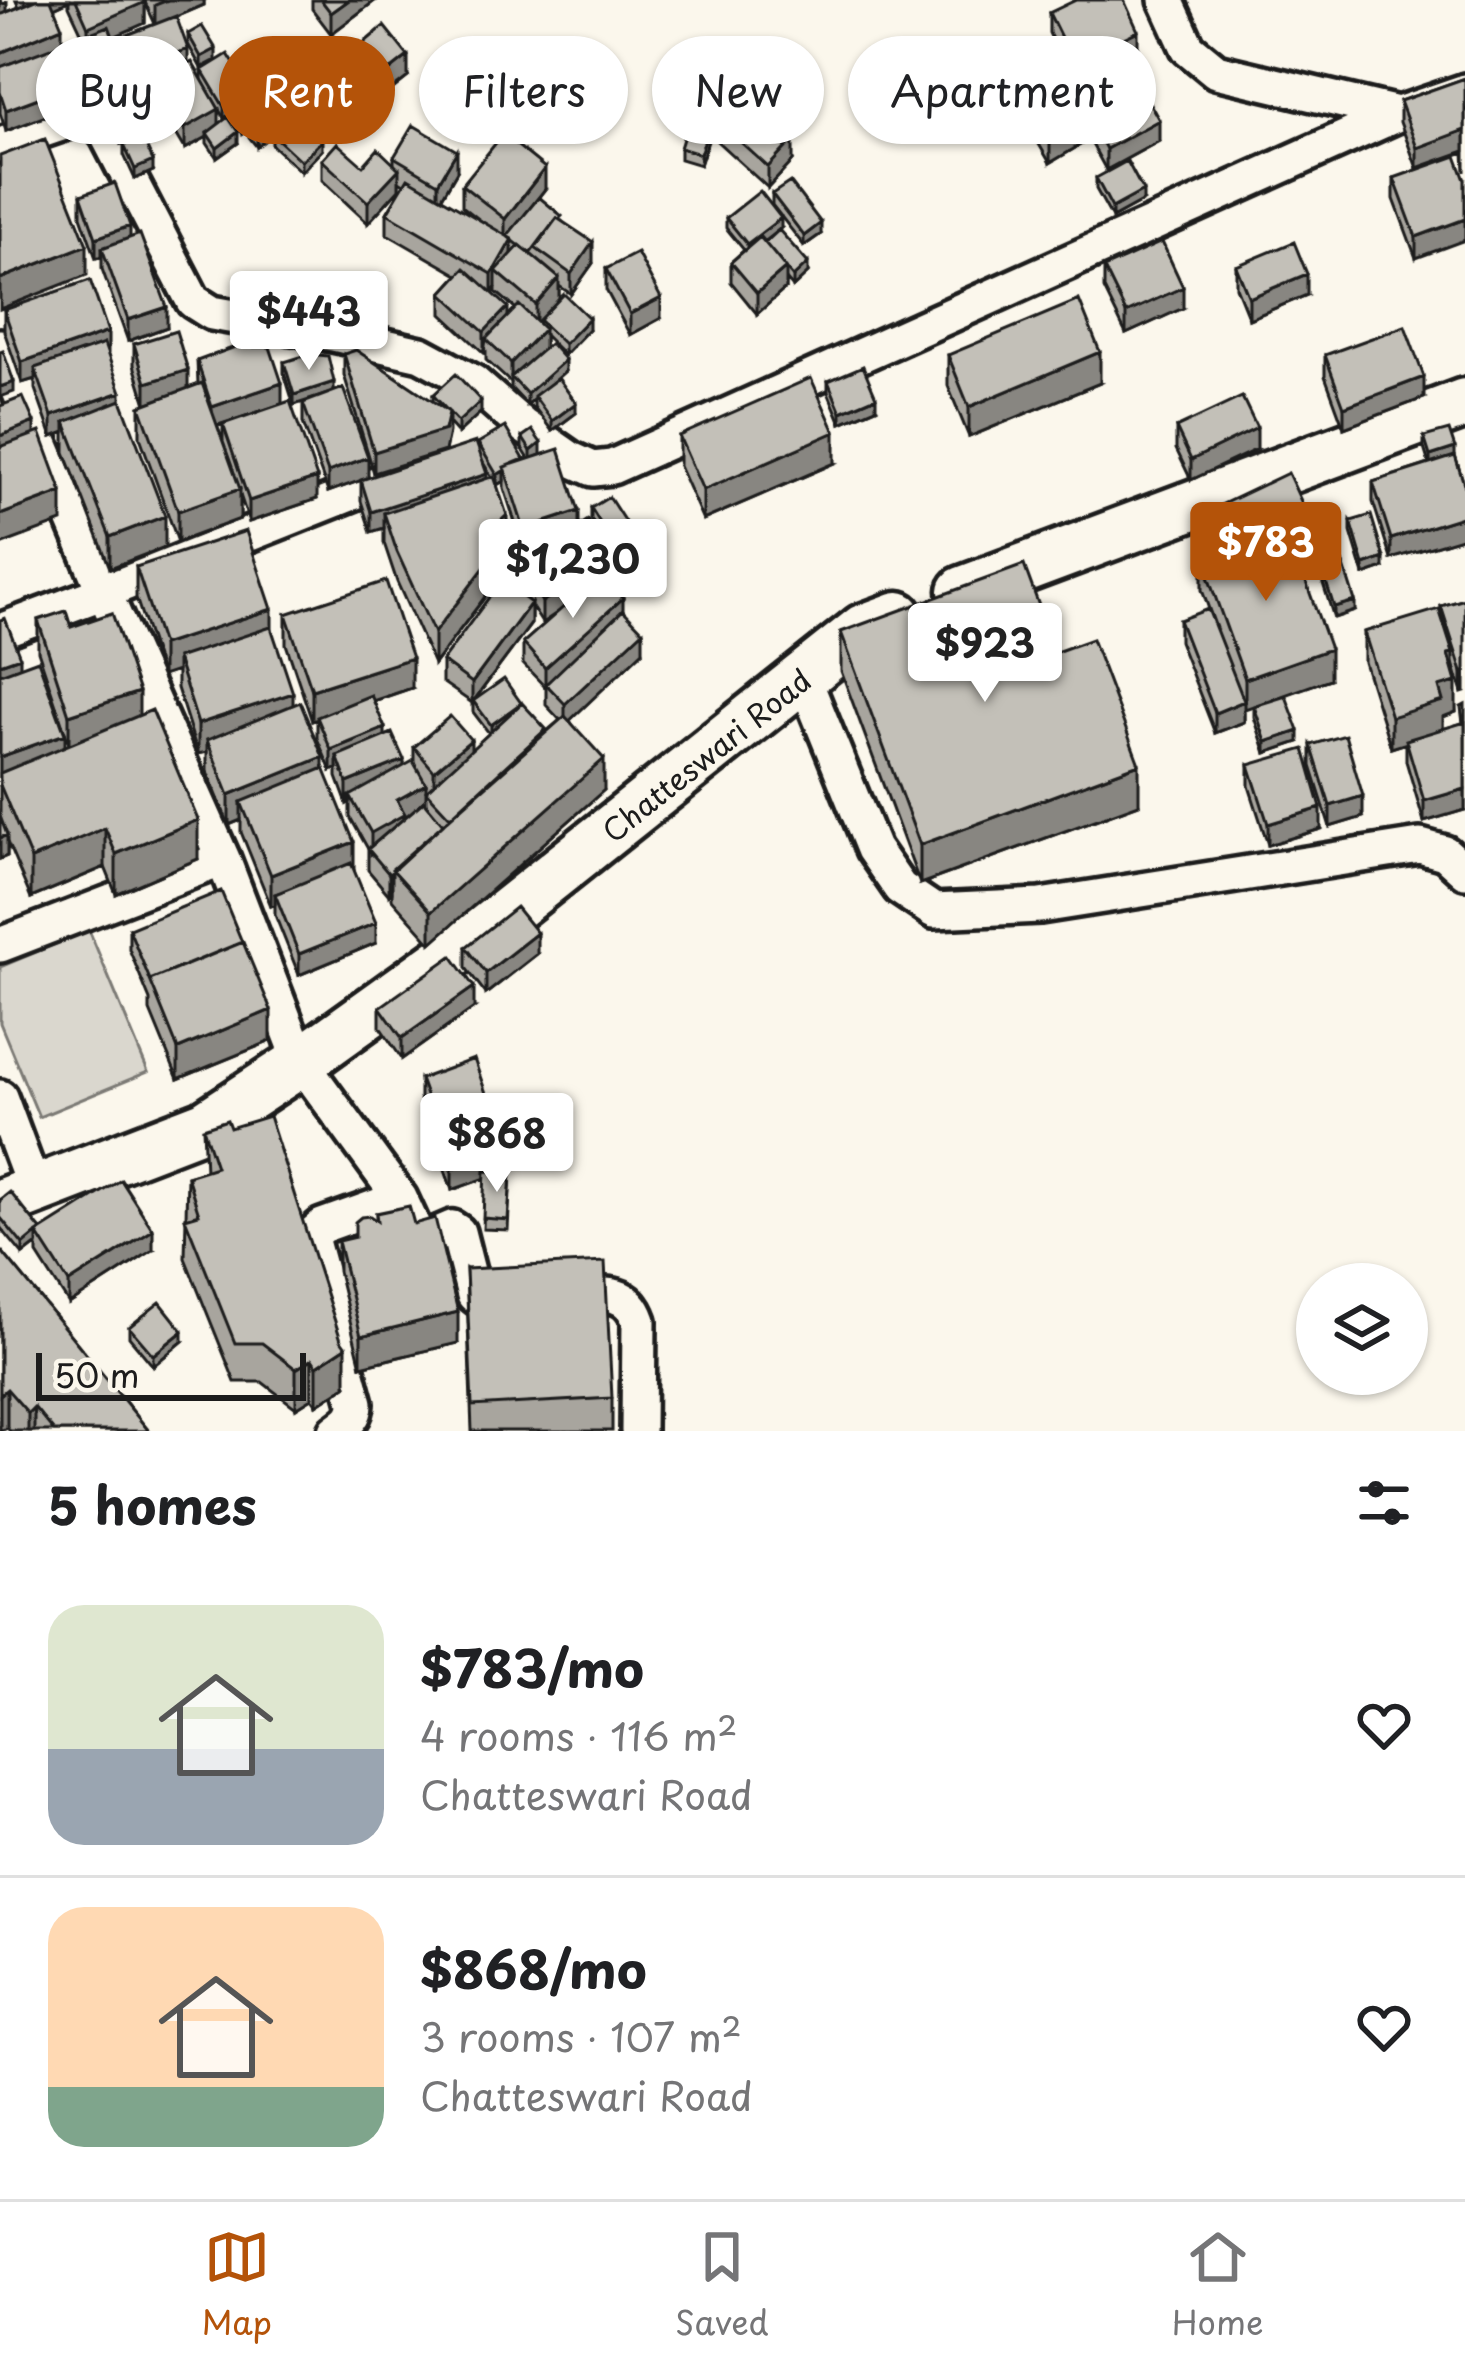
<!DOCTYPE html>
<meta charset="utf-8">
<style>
:root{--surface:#fff;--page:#f2f2f2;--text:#202124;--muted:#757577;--line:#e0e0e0;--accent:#b45309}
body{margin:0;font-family:"Playpen Sans",sans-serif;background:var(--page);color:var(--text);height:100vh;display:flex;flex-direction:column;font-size:45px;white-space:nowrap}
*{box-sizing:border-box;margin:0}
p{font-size:39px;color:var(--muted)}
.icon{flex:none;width:66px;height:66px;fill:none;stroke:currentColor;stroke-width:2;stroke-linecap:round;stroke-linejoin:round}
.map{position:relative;height:1431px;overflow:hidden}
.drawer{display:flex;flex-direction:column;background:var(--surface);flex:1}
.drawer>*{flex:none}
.guide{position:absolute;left:36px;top:36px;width:1395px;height:108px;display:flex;gap:24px}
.tools{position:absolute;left:1296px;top:1263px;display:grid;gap:24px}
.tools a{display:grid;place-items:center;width:132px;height:132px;border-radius:50%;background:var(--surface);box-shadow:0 3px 9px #0004;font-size:60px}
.scale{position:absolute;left:36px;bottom:30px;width:270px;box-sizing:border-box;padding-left:12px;border:6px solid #1c1c1c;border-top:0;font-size:33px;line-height:42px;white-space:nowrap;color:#1c1c1c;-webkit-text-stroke:9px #fbf7ec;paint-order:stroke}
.price{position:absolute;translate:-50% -102px;padding:0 27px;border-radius:12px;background:#fff;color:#222;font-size:39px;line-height:78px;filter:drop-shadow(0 3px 6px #0008)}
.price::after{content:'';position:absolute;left:50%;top:72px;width:36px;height:27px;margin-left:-18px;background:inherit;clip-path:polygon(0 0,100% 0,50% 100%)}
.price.active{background:var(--accent);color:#fff}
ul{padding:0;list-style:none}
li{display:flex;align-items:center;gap:36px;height:300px;padding:0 48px}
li+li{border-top:3px solid var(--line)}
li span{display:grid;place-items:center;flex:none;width:336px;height:240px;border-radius:36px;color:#555}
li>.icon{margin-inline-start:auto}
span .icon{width:144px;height:144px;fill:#fffc;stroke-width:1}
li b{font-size:51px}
h2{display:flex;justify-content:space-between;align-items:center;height:144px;padding:0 48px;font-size:51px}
.tag{padding:0 42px;border-radius:54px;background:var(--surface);box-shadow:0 3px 9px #0004;font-size:42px;line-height:108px}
.tag.active{background:var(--accent);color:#fff}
.tabs{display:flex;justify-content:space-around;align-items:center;height:168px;border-top:3px solid var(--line);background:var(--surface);font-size:33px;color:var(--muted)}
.tabs a{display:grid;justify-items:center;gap:6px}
.tabs .active{color:var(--accent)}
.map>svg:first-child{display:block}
.green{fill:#dad7ce;stroke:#7b7a75;stroke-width:3}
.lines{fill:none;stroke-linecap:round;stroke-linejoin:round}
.minor-casing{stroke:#1c1c1c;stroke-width:42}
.secondary-casing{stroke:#1c1c1c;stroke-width:57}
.minor{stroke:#fbf7ec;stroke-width:33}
.secondary{stroke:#fbf7ec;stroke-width:48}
.wall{fill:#a8a59e;stroke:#1c1c1c;stroke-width:3;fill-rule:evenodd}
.shaded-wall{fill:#888681;stroke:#1c1c1c;stroke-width:3}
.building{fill:#c3c0b8;stroke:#1c1c1c;stroke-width:3}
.labels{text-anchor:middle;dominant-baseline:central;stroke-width:10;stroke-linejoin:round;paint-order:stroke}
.street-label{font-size:30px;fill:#1c1c1c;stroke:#fbf7ec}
</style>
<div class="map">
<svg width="1465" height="1431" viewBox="0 0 1465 1431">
<rect width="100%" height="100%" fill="#fbf7ec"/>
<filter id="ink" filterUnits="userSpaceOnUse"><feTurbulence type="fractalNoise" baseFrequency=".00833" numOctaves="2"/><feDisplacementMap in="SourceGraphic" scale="24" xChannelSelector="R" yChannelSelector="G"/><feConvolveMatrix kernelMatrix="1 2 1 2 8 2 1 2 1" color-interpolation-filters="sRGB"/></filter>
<g filter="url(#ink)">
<path class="green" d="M89,930L148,1072L39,1117L0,1023V967Z"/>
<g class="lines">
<defs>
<path id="minor" d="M1166,0L1188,48L1216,71L1398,114L1465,91
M0,145L82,117L97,123L107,135L193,301L212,313L333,334L421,354L473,382L522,425L571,459L593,469L612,467L1398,114
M0,346L104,592L223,859L301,1062L400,1198L418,1237L424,1240L452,1228L458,1232L474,1295L479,1299L489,1300
M0,631L104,592L398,475
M803,676L873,849L900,888L934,911L1040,906L1420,846L1445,853L1465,871
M0,945L223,859
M0,1097L35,1191
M565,1297C597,1296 627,1285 639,1321L638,1431
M336,1431C347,1423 356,1418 356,1403L312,1241L315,1232L322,1226L400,1198"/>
<g id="secondary">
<path d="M963,591L1465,403"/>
<path id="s1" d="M0,1204L205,1125L301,1062L481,933L863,629L898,616"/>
</g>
</defs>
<use href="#minor" class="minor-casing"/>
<use href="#secondary" class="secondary-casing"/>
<use href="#minor" class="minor"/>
<use href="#secondary" class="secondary"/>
</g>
<path class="wall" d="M0,0L7,12L19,7L16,0H204V5L176,17L188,65L202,79V70L251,98L269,110L281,125L322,150L301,172L272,145V134L257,147L249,137V129L243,134L234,122V112L224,118L216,105L219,124L238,143L217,158L207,143V137L185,149L158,103V82L163,79L132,91L124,71V87L6,131L0,113ZM69,1V6L83,36L62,44L54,8ZM145,2L155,24L119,38V53L113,37L145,23Z
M312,0H376L331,34L312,9Z
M1049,13L1138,52L1125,59L1159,141L1106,170L1082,126V144L1050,163L1026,122V101L1066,97V76L1069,75L1049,33Z
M188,34L216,60L201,68L188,44Z
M346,58L408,77L370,107L346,78Z
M1465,78V172L1464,152L1417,168L1400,122V101Z
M692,98L793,161L768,188L709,134L700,165L680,159V148L698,125L692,119Z
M114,115L145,135L121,144L114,126Z
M124,145L153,171L135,179L124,155Z
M394,157L457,171L441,198L481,221L462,206V185L545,189L517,224L562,221L593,263L571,294L559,286V299L589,329L564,355L544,335V349L565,371L552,383L576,413L552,431L534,407V399L527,405L511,388V383L486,360V352L484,353L442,314V293L458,275L387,234V213L404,184L399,181V189L368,223L322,180V160L363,166L394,164ZM496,287V292L515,308L508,316L493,293Z
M1096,178L1143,201L1112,218L1096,189Z
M1394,178L1465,180L1416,258L1394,199Z
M772,194L821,234L804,246L772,205Z
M81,195L130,238L167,327L128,341L102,269V256L96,258L81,216Z
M726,218L781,228L764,242L808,273L793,287L786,279V288L757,314L731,282V262L744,250L726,228Z
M1236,266L1307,295L1249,319L1236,287Z
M1104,268L1183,308L1126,334L1104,289Z
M606,269L661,318L630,335L606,290Z
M4,310L108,353H107L121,400L165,547L110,568L65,452V432L52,437L35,389V379L22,383L4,331Z
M134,344L188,388L198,385L197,361L282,403L317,499L249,522L240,495V519L178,542L140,437V406L146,404L134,365ZM223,424V441L217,426Z
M344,354L433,401V395L481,412L458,433L449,423L445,451L374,473L344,375Z
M948,355L1100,383L969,437L948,386Z
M1325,355L1424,398L1344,428L1325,376Z
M284,362L334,391L368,478L478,443L524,461L529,459L522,448V437L541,454L538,456L612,576L607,580L643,651L570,720L604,790L431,943L392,899V892L389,895L368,870V849L350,817V802L347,804L337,777V768L331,771L317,738V719L312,721L286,644V614L412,688L374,701L385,736L404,766L414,763V747L471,750L489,733L473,712V701L521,703L546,732L560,720L546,705V688L523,664V643L557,613L542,623L531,606V624L472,703L442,682V661L526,600L518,587V566L560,538L524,550L504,488V481L497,485L507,546L497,555V581L434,664L397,582L384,543V528L371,532L361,501V480L328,492L303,423V403L309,400L294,405L284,373ZM482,461L492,477L487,479Z
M828,381L876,408L841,423L828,392Z
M1176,428L1257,449L1191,480L1176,449Z
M679,436L835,463L703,520L679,466Z
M1424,437L1455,456L1465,487V537L1391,559L1373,502V482L1429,464L1424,448Z
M591,508L627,536L608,547L591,519Z
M1204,513L1308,537L1293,544L1330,679L1244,708V722L1215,733L1179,641V620L1216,628L1202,590V560L1214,555L1204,534Z
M1351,521L1384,568L1364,575L1351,532Z
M1321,566L1355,611L1334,618L1321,577Z
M136,567L272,632L293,705L323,769L376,943L299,975L275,915V904L271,906L241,832V820L229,825L207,771V752L198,754L177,688V671L162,676L136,598Z
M1465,599L1462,693L1453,663L1456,712L1443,717V729L1463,723L1461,707L1465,705V810L1424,822L1406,761V743L1391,748L1364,662V632L1441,618V606Z
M0,620L20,667L65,746L69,744L38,651V620L71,627L139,715L198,859L116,894L105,867L31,898L7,842V856L0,859Z
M841,632L1056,652L1139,804L920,884L841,671Z
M1254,706L1299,742L1266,753L1254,717Z
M1311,745L1363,817L1330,827L1311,766Z
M1249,765L1321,829L1268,845L1249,786Z
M129,929L271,1041L178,1079L150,1011V1000L129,949Z
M466,947L537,954L486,994L466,968Z
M380,1007L474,1008L402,1059L380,1027Z
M420,1079L506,1171L503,1172H511L508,1230L483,1229L485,1178L452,1190L420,1099Z
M203,1128L346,1386L317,1405L312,1398L296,1408L262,1382H235L185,1258L187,1176L205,1171Z
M0,1200L41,1231L153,1250L69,1304L37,1254V1244L23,1255L0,1227Z
M376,1213L414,1224L458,1343L361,1366L338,1271V1241L355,1237L376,1220Z
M0,1249L149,1431H10L7,1428L0,1431Z
M466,1269L612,1398V1431H472Z
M129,1327L183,1341L153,1366L129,1337Z"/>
<path class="shaded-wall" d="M25,0H69V1L25,21Z
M168,0H204V5L155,26V5Z
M349,0H376L331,34V13Z
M7,2V23L0,26V5Z
M145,2V23L88,48V27Z
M62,27V48L0,74V53Z
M1138,31V52L1073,83V62Z
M188,49V69L132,91V70Z
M216,49V60L201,68V57Z
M408,56V77L370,107V86Z
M124,66V87L6,131V110Z
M251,91V102L224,118V107Z
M269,103V113L243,134V123Z
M219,109V130L207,133V137L185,149V128Z
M281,116V126L257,147V136Z
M1159,120V141L1106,170V149Z
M145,124V135L121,144V134Z
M1082,124V144L1050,163V142Z
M709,128V138L700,165V154Z
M1465,130V151L1417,168V148Z
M238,132V143L217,158V148Z
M322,140V150L301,172V161Z
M793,140V161L768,188V167Z
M457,151V171L438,204V183Z
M153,161V171L135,179V169Z
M545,168V189L505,240V219Z
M399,169V189L368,223V202Z
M1143,191V201L1112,218V208Z
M781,218V228L747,255V244Z
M1465,219V240L1416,258V237Z
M821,223V234L804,246V236Z
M130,226V246L102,248V256L96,258V238Z
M512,239V260L496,271V287L492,294V274Z
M593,242V263L571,294V274Z
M87,245V275L0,309V279Z
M808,263V273L793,287V277Z
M786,268V288L757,314V293Z
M1307,274V295L1249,319V298Z
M559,278V299L536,326V305Z
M1183,287V308L1126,334V313Z
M661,298V318L630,335V314Z
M167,307V327L128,341V320Z
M508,307V327L486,339L484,353V332Z
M589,318V329L564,355V344Z
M544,329V350L511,377V384V363Z
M108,332V353L38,377L35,368V379L22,383V362Z
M1100,352V383L969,437V407Z
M565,360V371L527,405V394Z
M188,370V390L146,404V383Z
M1424,377V398L1344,428V407Z
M14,382V392L0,397V387Z
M334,382V392L294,405V395Z
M282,383V404L212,427V407Z
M121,392V413L65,422V432L52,437V416Z
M876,397V408L841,423V412Z
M481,401V412L458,433V422Z
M576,403V413L552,431V421Z
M449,412V432L445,451L374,473V452Z
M34,422V443L0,457V436Z
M1257,428V449L1191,480V460Z
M835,432V463L703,520V490Z
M541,443V454L531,461V451Z
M1455,448V459L1430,466V456Z
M368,457V478L328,492V472Z
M504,471V481L497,485V475Z
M487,474V495L384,513V528L371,532V512Z
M317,478V499L249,522V501Z
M240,489V519L178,542V511Z
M62,492V522L0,545V515Z
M579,511V532L524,550V529Z
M507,515V546L497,555V581L434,664V633L493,528Z
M165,516V547L110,568V537Z
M1308,516V537L1224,576V556Z
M1465,516V537L1391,559V539Z
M627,525V536L608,547V536Z
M612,556V576L542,623V602Z
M1384,558V568L1364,575V565Z
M623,598V619L546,684L545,688V668Z
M1355,601V611L1334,618V607Z
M531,603V624L472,703V683Z
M272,609V640L177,658V671L162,676V645Z
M643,631V651L565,725V704Z
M1330,649V679L1245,709V679Z
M1453,653V683L1456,682V712L1443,717V732L1391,748V717L1439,687L1448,654Z
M20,657V687L0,695V664Z
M412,658V688L312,721V690Z
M1462,672H1465V692L1462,693Z
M139,692V723L69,745V715Z
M293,693V724L207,740V752L198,754V724Z
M1244,701V722L1215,733V713Z
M521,703V713L491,736V725Z
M385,728V749L337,756V768L331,771V750Z
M1299,731V742L1266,753V742Z
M65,734V764L0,785V757Z
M471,740V760L434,792V771Z
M323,757V787L241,802V820L229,825V795Z
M604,759V790L431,943V912Z
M404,760V781L350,796V802L347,804V783Z
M1139,764V804L920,884V845Z
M426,784V805L371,854V833L397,800Z
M1465,789V810L1424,822V801Z
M1363,796V817L1330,827V806Z
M1321,808V829L1268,845V824Z
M198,820V859L116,894V854Z
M105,828V867L31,898V859Z
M7,835V856L0,859V838Z
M354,842V872L275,894V904L271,906V875Z
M392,871V892L389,895V874Z
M376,923V943L299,975V954Z
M537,933V954L486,994V973Z
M474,987V1008L402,1059V1038Z
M271,1010V1041L178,1079V1049Z
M506,1150V1171L452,1190V1169Z
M153,1230V1250L69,1304V1283Z
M37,1233V1244L23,1255V1245Z
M458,1312V1343L361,1366V1336Z
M183,1331V1341L153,1366V1355Z
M346,1347V1386L317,1405V1366Z
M312,1359V1398L296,1408V1369Z
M7,1389V1428L0,1431V1395Z
M34,1407V1431H28V1413Z"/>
<path class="building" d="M36,0H51L62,27L0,53V15Z
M76,0H144L145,2L88,27Z
M321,0H349L331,13Z
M1076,0H1124L1138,31L1073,62L1049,13Z
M176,16L188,49L132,70L119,38Z
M109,26L124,66L6,110L0,92V67Z
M202,26L216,49L201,57L188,34Z
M384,26L408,56L370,86L346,58Z
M1119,48L1159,120L1106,149L1066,76Z
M228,54L251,91L224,107L202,70Z
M192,62L219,109L185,128L158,82Z
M717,70L793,140L768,167L692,98Z
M1465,78V130L1417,148L1400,101Z
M1057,83L1082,124L1050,142L1026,101Z
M259,91L269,103L243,123L234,112Z
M138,106L145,124L121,134L114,115Z
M274,106L281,116L257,136L249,127Z
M293,112L322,140L301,161L272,134Z
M228,117L238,132L217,148L207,133Z
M688,122L709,128L700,154L680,148Z
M413,125L457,151L438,183L394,157Z
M503,134L545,168L505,219L462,185Z
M142,137L153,161L135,169L124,145Z
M45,139L87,245L0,279V156Z
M337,143L363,166L378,149L399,169L368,202L322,160Z
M1456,156L1465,180V219L1416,237L1394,178Z
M1127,161L1143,191L1112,208L1096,178Z
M408,178L512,239L492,274L387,213Z
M790,182L821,223L804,236L772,194Z
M115,183L130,226L96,238L81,195Z
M760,191L781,218L747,244L726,218Z
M539,197L562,216L559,219L557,218L530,254L507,236Z
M557,218L593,242L571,274L535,248Z
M779,230L808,263L793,277L765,243Z
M140,234L167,307L128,320L102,248Z
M760,237L786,268L757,293L731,262Z
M1162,242L1183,287L1126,313L1104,268Z
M1294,242L1307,274L1249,298L1236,266Z
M520,245L559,278L536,305L496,271Z
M637,253L661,298L630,314L606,269Z
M465,268L508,307L484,332L442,293Z
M90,280L108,332L22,362L4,310Z
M564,294L589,318L564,344L539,320Z
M1079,300L1100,352L969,407L948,355Z
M519,305L544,329L511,363L486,339Z
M1405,326L1424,377L1344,407L1325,355Z
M176,331L188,370L146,383L134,344Z
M550,343L565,360L527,394L511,377Z
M104,344L121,392L52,416L35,368Z
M235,347H270L282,383L212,407L197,361Z
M356,350L449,412L445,430L374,452L344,354Z
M3,351L14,382L0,387V352Z
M310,354L328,356L334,382L294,395L284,362Z
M863,366L876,397L841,412L828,381Z
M456,374L481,401L458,422L433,395Z
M558,378L576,403L552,421L534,396Z
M811,378L835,432L703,490L679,436Z
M202,383L240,489L178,511L140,406Z
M343,388L368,457L328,472L303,403Z
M23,397L34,422L0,436V406Z
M1242,397L1257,428L1191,460L1176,428Z
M121,400L165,516L110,537L65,422Z
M290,401L317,478L249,501L223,424Z
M505,427L524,459L504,467L505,470L497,475L478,443Z
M532,430L541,443L531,451L522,437Z
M1449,430L1455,448L1430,456L1424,437Z
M40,432L62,492L0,515V447Z
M476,442L487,474L371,512L361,480Z
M559,449L579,511L524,529L504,467Z
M1455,456L1465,487V516L1391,539L1373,482Z
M1288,473L1308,516L1257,540L1222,552L1204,513Z
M494,476L507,515L493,528L497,551L434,633L397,552L384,513Z
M609,497L627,525L608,536L591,508Z
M1371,515L1384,558L1364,565L1351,521Z
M588,520L612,556L542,602L518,566Z
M1287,529L1330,649L1245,679L1202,560Z
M246,531L272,609L162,645L136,567Z
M1342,560L1355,601L1334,607L1321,566Z
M1024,565L1056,652L1092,639L1139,764L920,845L841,632Z
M601,574L623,598L545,668L523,643Z
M386,581L412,658L312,690L286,614Z
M501,581L531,603L472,683L442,661Z
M1465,599V672H1462L1441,606Z
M1208,609L1244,701L1215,713L1179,620Z
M1439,609L1453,653L1448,654L1456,682L1439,687L1443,701L1391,717L1364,632Z
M623,610L643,631L565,704L546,684Z
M66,611L71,627L112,613L139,692L69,715L38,620Z
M5,618L20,657L0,664V620Z
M271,627L293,693L198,724L177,658Z
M38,660L65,734L0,757V674Z
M504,679L521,703L491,725L473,701Z
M371,695L385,728L331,750L317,717Z
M1286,696L1299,731L1266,742L1254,706Z
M300,702L323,757L229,795L207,740Z
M522,703L546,729L450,817L426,791Z
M152,710L198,820L116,854L105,828L31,859L0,785V773Z
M450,716L471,740L434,771L414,747Z
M565,716L604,759L431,912L392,869Z
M1465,722V789L1424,801L1406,740Z
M392,733L404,760L347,783L337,756Z
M1345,735L1363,796L1330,806L1311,745Z
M1304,749L1321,808L1268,824L1249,765Z
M413,761L426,784L397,800L405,814L371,833L350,796Z
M324,768L354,842L271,875L241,802Z
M424,801L443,824L389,874L368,849Z
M0,816L7,835L0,838Z
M351,863L376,923L299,954L275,894Z
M221,891L242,942L150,980L129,929Z
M516,907L537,933L486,973L466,947Z
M243,942L271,1010L178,1049L150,980Z
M452,956L474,987L402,1038L380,1007Z
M474,1059L506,1150L452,1169L420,1079Z
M269,1116L341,1340L346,1347L317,1366L312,1359L296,1369L262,1343H235L185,1218L199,1214L187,1176L216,1167L203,1128L227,1120L230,1128Z
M485,1171L511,1172L508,1220L483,1218Z
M121,1180L153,1230L69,1283L37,1233Z
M10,1192L41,1230L23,1245L0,1217V1200Z
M409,1206L414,1224L435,1218L458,1312L361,1336L338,1241L355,1237V1222L361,1217L370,1216L377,1221L376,1213Z
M0,1249L149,1431H54L34,1407L28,1413L7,1389L0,1395Z
M605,1262L612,1398L472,1406L466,1269Z
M160,1302L183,1331L153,1355L129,1327Z"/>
</g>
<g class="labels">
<g class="street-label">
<text stroke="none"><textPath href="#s1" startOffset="843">Chatteswari Road</textPath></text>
</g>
</g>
</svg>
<div class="tools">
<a><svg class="icon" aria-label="layers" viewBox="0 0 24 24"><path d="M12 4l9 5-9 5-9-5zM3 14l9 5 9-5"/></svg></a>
</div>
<div class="scale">50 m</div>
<b class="price" style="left:309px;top:373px">$443</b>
<b class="price active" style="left:1266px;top:604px">$783</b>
<b class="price" style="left:573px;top:621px">$1,230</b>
<b class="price" style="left:985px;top:705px">$923</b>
<b class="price" style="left:497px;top:1195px">$868</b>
<div class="guide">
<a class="tag">Buy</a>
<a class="tag active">Rent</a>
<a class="tag">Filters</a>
<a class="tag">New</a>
<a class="tag">Apartment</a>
</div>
</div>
<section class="drawer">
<h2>5 homes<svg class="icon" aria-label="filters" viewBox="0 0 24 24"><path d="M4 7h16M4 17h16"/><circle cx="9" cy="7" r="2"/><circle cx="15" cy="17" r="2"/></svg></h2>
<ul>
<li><span style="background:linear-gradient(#dfe7d0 60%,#9aa5b1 0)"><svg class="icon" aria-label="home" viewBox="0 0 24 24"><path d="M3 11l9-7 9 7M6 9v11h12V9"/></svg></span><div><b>$783/mo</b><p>4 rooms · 116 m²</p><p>Chatteswari Road</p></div><svg class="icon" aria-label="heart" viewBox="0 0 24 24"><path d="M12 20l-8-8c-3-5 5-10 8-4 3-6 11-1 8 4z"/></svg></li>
<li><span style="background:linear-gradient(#ffd9b3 75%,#7fa58c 0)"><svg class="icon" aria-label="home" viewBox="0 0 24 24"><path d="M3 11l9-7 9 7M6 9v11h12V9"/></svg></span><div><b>$868/mo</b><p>3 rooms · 107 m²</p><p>Chatteswari Road</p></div><svg class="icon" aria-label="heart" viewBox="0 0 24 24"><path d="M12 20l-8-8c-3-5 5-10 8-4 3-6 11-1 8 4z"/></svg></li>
</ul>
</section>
<nav class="tabs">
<a class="active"><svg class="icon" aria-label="map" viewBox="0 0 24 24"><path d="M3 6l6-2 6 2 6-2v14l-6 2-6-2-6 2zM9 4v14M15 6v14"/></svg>Map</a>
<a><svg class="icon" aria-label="saved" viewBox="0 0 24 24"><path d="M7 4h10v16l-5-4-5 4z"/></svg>Saved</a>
<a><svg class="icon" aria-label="home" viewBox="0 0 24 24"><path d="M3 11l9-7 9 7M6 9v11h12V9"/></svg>Home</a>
</nav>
